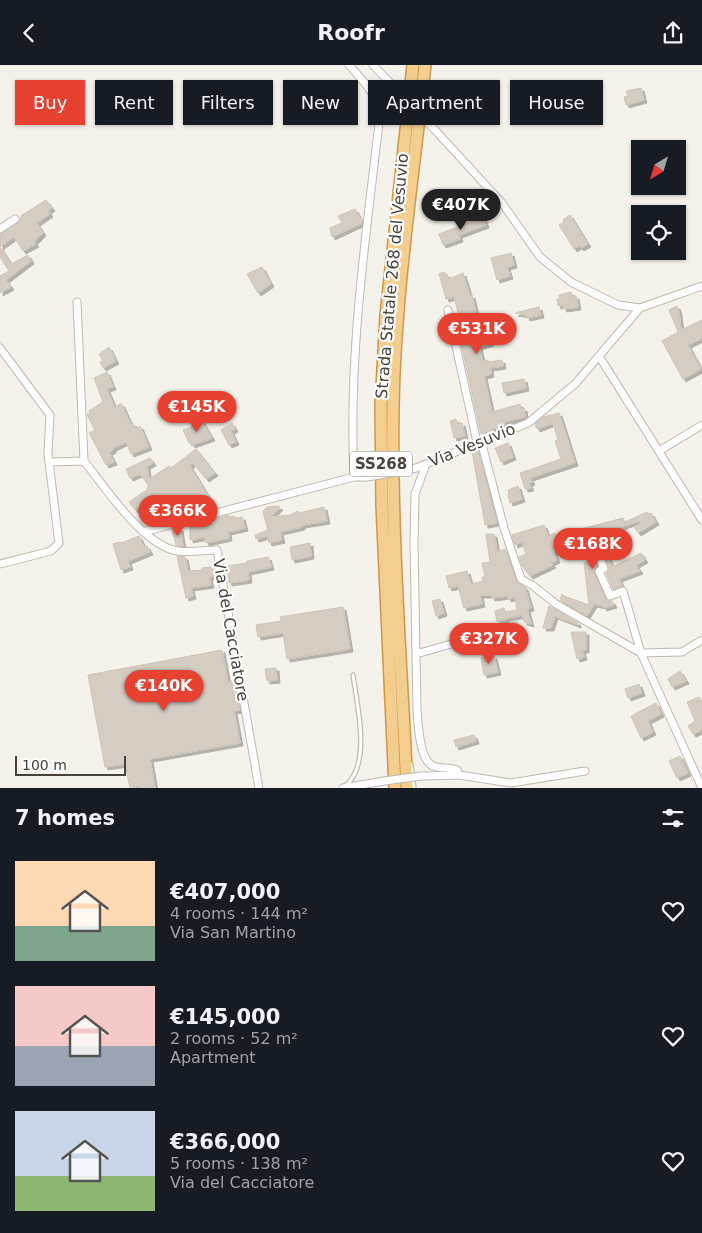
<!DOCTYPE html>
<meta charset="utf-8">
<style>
:root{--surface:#171b24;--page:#20242c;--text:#f1f3f6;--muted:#9ea1a6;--accent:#e74231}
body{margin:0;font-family:"DejaVu Sans",sans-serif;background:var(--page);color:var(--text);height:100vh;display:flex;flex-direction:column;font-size:19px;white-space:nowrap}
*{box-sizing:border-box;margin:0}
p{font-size:16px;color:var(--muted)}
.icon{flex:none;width:28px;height:28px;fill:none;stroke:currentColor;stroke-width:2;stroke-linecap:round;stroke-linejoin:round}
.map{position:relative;height:723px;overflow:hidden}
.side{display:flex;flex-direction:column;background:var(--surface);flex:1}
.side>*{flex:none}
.banner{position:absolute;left:15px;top:15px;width:672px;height:45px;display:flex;gap:10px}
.needle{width:32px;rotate:218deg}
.buttons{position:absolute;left:631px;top:75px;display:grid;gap:10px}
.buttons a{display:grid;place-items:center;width:55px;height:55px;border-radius:0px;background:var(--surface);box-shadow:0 1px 4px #0004;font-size:25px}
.scale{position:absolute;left:15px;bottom:12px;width:111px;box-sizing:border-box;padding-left:5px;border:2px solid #49423a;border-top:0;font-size:14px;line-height:18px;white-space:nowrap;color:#49423a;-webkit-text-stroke:4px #fff;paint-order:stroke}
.price{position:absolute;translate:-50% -42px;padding:0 11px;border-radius:18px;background:var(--accent);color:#fff;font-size:16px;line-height:32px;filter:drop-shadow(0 1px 2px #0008)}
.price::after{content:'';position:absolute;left:50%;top:30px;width:15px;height:11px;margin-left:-8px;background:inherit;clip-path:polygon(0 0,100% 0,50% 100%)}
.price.on{background:#222;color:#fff}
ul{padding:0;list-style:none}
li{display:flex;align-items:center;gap:15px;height:125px;padding:0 15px}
li span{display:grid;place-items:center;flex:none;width:140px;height:100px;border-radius:0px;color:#555}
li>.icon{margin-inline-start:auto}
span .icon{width:60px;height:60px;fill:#fffc;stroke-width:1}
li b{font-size:21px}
h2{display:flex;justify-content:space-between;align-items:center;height:60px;padding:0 15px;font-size:21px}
.pill{padding:0 18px;border-radius:0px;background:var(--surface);box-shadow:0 1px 4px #0004;font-size:18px;line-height:45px}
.pill.on{background:var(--accent);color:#fff}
header{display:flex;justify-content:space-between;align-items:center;height:65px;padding:0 15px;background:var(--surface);font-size:22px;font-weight:700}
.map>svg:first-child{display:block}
.building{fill:#d5cdc2;stroke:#d0c4b6;filter:url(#shadow)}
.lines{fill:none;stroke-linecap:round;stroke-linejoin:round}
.service-casing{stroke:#c0b9af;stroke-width:5.5}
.minor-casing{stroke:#c0b9af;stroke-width:9}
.trunk-casing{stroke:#d0984a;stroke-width:14}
.service{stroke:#fff;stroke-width:3}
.minor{stroke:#fff;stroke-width:7}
.trunk{stroke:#f4ce8f;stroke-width:11}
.minor-bridge-casing{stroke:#c0b9af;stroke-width:9;stroke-linecap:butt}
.minor-bridge{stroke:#fff;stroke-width:7}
.labels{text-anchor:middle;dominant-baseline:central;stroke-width:4.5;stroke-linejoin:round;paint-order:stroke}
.shield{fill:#fff;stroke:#807b75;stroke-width:1}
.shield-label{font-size:15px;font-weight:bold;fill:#49423a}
.street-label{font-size:16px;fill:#49423a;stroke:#fff}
</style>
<header><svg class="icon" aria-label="back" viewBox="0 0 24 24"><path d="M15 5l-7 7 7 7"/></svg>Roofr<svg class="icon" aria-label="share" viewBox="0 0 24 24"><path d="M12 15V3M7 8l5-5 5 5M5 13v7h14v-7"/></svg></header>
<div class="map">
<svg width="702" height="723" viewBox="0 0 702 723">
<defs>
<filter id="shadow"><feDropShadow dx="3" dy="3" stdDeviation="0" flood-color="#0004"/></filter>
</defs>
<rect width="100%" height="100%" fill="#f5f2ec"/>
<path class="building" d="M641,23L644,35L626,40L624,32L628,31L626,26Z
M469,129L473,140L452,147L449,140L457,138L455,133Z
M46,135L52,143L48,146L50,149L37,158L43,168L34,177L36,179L23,186L14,172L0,182V169L18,158L22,150Z
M355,144L360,153L362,154V158L332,172L330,163L342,158L338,151Z
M570,150L588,179L581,183L579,181L574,184L559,160L564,157L563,155Z
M483,152L486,160L459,170L460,174L443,180L439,169Z
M0,182L11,199L28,190L31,196L6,215L11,222L0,228V211L9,206L0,192Z
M511,188L514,200L507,202L510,211L497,215L491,193Z
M262,202L271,219L258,228L247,209Z
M444,207L446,210L447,209L449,214L463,208L470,231L472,230L478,256L486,254L490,263L499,261L501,267L489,270L491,278L479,282L483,297L488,295V297L502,295L503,301L490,303L491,309L484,311L492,347L520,339L521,344L524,343L525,352L504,357L505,361L491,364L492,366L481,369L460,274L462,273L456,252H459L454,232L446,234L439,209Z
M571,227L572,232L576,231L578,242L564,244L562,240L558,241L557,234H560L559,230Z
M677,241L679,247L681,265L702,255V273L688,280L701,304L683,314L662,276L678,267L669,245Z
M539,242L541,250L527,253L526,250L515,248Z
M109,282L116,296L103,303L100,297L103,296L99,289Z
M107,307L113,322L107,324L115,343L121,338L131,359L133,358L136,364L140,361L149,382L131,389L126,377L113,383V385L109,387L114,397L106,400L89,368L95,365L87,350L90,348L89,346L103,337L94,313Z
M524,314L526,323L504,328L502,318Z
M559,348L575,398L530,413L532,417L529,418L531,423L525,424L520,408L561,394L555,376L558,375L553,358L537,364L535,359L543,352Z
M201,354L212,373L192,380L191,377L189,378L183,365L192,362V357Z
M456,354L457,359L462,358L465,371L454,373L450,356Z
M232,358L235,364L231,366L236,377L229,380L221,365Z
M508,378L513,392L501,397L495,383Z
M196,384L215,408L206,414L193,398L190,401L213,439L204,444L196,432L168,448L165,444L146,456L138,443L135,445L129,437L148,424L147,423L149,421L140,409L130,413L126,404L150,393L153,398L147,401L149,414L169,401L171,403Z
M478,384L497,458L485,460L472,386Z
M518,421L522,434L510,438L508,431L509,430L508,425Z
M275,441L280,442L271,452L290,450L298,446L299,448L324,442L327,456L302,460V462L280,467L282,475L269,478L267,471L256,474L255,470L268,465L263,447L265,444L267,442Z
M647,447L648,449L651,448L656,457L638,468L634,462L640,459L639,456L626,460L625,457Z
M228,450L229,452L234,451L235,453L242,452L245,463L228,467L229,473L206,478L205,472L190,475V460L195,459L196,463L215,458L214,454Z
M623,453L625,461L591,470L594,484L592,491L597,501L594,504V508L605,534L609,536H612L614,540L604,543L603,541L594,539L587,551L560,535L562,529L564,531L589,540L584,498L588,497L581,464Z
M544,460L548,471L555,468L562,484L554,487L557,495L551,498L553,500L530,511L523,502L519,492L526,489L522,477L515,480L512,470Z
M180,463L183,481L176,480L172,465Z
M624,468L629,476L621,480L622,483L608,491L612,502L641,488L645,495L636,500L640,506L619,514L622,521L613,524L606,508L609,505V501L600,484L610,479L609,476Z
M486,469H494L497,487L505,484L516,516L525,522L531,543L527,544L531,559L524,557L523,550L507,553V554L497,557L495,546L504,543L505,547L517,545L515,532L508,534V531L492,533L491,530H480L482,539L464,543L458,521L449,523L446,511L467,506L471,519L483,516L482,512H485L482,498L490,497Z
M139,471L144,482L147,481L150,487L128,496L130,502L121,505L113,479L120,477L121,478Z
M310,478L311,491L292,495L290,482Z
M177,491L185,492L188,506L202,505V503L211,502V504H215L216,511L209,512L211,520L191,523L193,531L186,533Z
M268,492L271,502L248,507L249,515L229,518L226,501L247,498V496Z
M440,534L444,548L436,551L432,536Z
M549,541L578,558V560L555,551L551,563H543Z
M343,542L350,584L287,594L283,568L258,572L256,560L281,556L280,552Z
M571,567H586V585H582L584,592L577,594Z
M222,585L228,617L235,616L240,645L234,646L240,678L150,694L155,723H139V721L130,723L125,699L105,702L88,610Z
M494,591L498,607L484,610L481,593Z
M276,603L277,615L267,616L265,604Z
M680,606L686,616L672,622L668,614Z
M639,619L642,628L628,633L625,624Z
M699,632L702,638V665L693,669L688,661L695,656L687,637Z
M656,638L661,649L648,656L653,667L641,673L631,651Z
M474,670L476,676L456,682L454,675Z
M680,691L688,708L677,713L669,696Z"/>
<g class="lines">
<defs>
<path id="service" d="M411,699L414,723
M345,721C372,700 357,640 353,610"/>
<path id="minor" d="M349,0C363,16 377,29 380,50C366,171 348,290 354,412
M373,0L399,27
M435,65L502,138L540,192L571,217L618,240L640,243L702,221
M0,164L15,154
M77,237L84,396
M448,245L477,377
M0,283L50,350L48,388L49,397L84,396C105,422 143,481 178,486C190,488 205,485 217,485L259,723
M599,291L702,455
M481,376L504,463L521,514L532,520L556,539L641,588L682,587L702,575
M659,386L702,360
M426,399L415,429L414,479L417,644C418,658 419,695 433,701C441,704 449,702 457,705L459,710
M403,406L416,403L528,358L575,319L640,243
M143,467L354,412H367
M597,489L604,503L599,506L610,531L623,526L641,588L702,723
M0,499L51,486L59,478L49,397
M416,589L515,561
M421,711L459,710L511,718L585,706
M343,723L384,716"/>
<path id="trunk" d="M395,723L382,440L381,340L386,250L413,0
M407,723C401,596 391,469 393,342C395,227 413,114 425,0"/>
</defs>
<use href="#service" class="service-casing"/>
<use href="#minor" class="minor-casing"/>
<use href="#trunk" class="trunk-casing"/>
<use href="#service" class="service"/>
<use href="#minor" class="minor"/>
<use href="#trunk" class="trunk"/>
<defs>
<path id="minor-bridge" d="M399,27L435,65
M367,412L403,406
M384,716L421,711"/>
</defs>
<use href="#minor-bridge" class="minor-bridge-casing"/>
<use href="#minor-bridge" class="minor-bridge"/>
</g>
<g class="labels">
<rect class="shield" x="350" y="386.5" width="62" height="25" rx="4"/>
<g class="shield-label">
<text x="381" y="399">SS268</text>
</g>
<g class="street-label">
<text transform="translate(392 211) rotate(-85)">Strada Statale 268 del Vesuvio</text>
<text transform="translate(472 380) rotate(-22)">Via Vesuvio</text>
<text transform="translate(231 565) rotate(80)">Via del Cacciatore</text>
</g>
</g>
</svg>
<div class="buttons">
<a><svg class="needle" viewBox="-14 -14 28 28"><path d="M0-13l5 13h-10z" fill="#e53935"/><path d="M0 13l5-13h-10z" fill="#9ea1a6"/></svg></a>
<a><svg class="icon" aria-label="locate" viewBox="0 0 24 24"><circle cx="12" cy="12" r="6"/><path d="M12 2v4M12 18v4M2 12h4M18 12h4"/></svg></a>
</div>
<div class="scale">100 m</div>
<b class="price on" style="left:461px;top:166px">€407K</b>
<b class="price" style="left:477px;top:290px">€531K</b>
<b class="price" style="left:197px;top:368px">€145K</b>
<b class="price" style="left:178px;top:472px">€366K</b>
<b class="price" style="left:593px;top:505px">€168K</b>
<b class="price" style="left:489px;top:600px">€327K</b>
<b class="price" style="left:164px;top:647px">€140K</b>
<div class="banner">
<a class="pill on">Buy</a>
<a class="pill">Rent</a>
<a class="pill">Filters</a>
<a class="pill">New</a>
<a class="pill">Apartment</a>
<a class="pill">House</a>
</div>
</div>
<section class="side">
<h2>7 homes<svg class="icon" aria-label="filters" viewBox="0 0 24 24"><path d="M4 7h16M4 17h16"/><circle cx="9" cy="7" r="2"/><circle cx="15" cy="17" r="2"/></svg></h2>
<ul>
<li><span style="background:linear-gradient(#ffd9b3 65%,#7fa58c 0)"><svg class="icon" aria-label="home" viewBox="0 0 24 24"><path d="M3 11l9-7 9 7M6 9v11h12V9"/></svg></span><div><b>€407,000</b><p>4 rooms · 144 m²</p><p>Via San Martino</p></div><svg class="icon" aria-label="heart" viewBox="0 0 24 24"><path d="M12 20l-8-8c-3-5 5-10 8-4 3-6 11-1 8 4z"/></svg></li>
<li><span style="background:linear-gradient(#f6c9c9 60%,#9aa5b1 0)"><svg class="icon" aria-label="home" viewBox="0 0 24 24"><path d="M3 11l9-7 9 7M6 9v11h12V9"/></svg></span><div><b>€145,000</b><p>2 rooms · 52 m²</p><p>Apartment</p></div><svg class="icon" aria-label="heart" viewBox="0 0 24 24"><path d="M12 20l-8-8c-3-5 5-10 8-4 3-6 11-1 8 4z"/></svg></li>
<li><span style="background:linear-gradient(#c9d6e8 65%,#8fb573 0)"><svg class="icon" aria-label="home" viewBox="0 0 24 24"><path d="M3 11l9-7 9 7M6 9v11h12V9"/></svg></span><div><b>€366,000</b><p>5 rooms · 138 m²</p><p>Via del Cacciatore</p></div><svg class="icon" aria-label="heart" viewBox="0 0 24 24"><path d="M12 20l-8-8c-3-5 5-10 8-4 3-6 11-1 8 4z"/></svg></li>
</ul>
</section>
